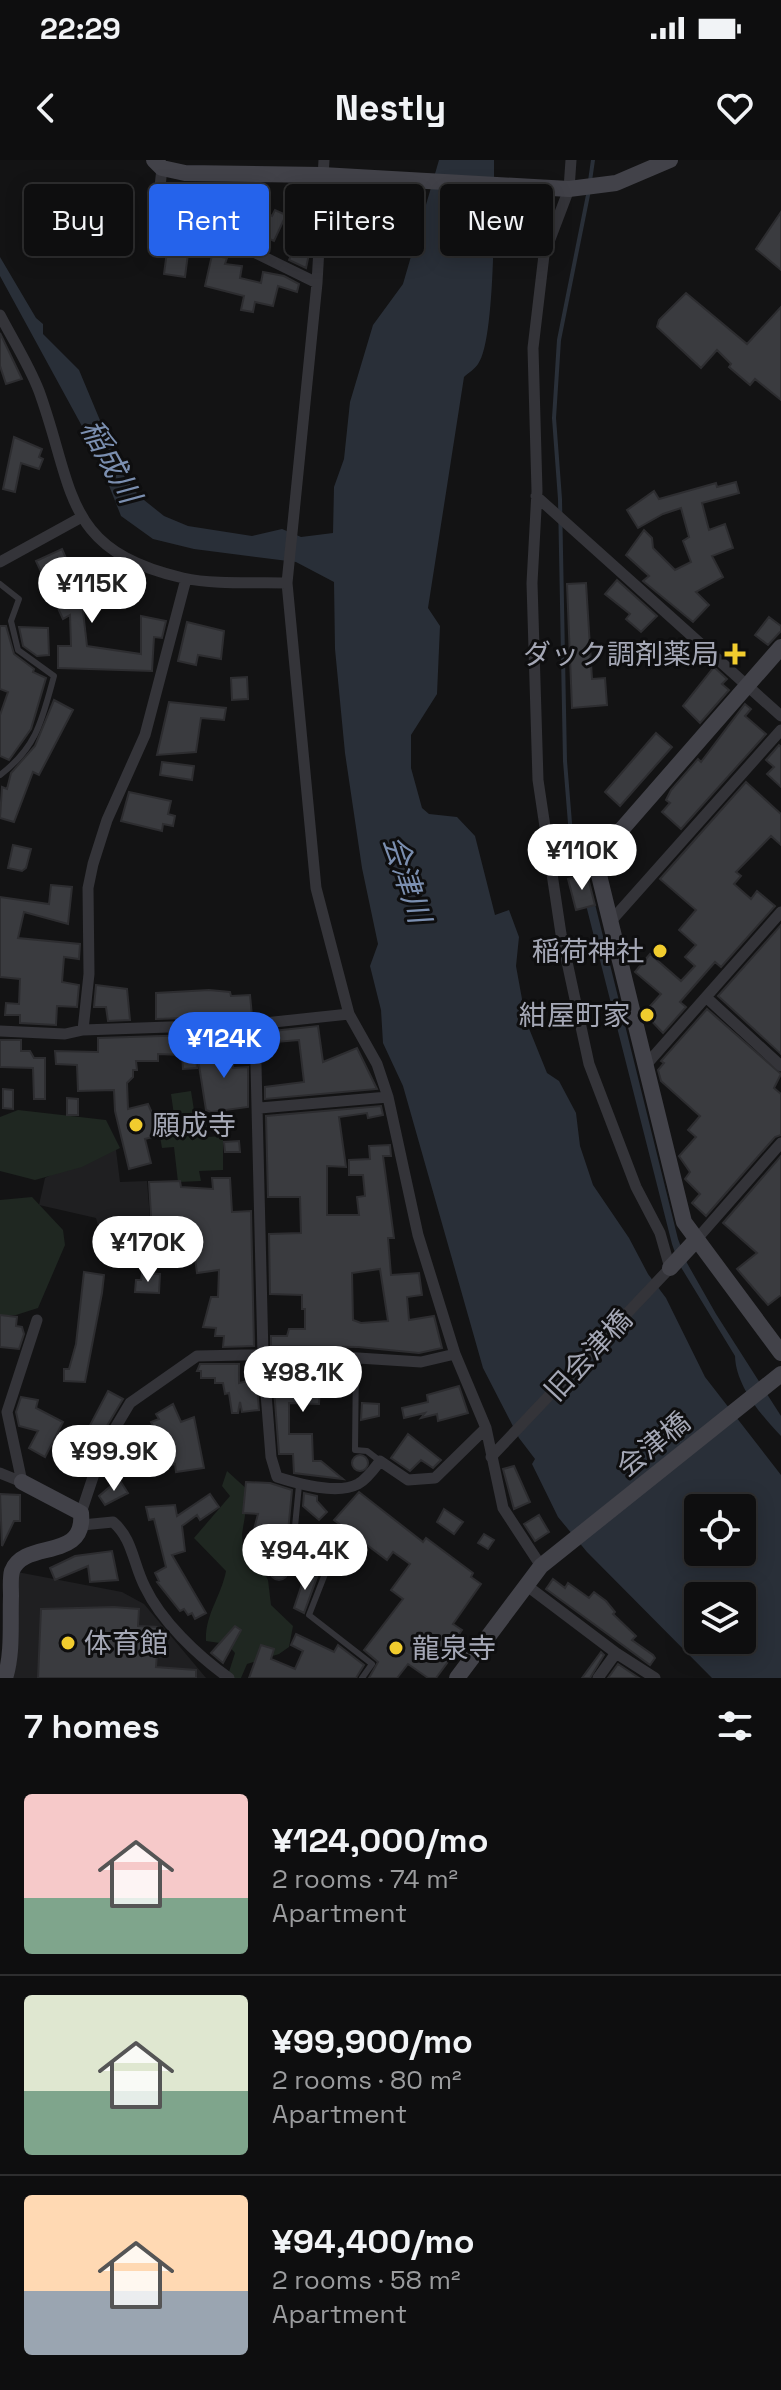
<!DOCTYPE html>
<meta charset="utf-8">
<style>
:root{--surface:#0e0e0f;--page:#1c1c1d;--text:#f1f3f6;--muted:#9b9c9e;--line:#2e2e2f;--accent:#2563eb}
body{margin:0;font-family:"Space Grotesk","Noto Sans JP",sans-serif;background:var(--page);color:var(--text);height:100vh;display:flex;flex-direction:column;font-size:30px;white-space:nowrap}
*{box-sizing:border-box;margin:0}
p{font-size:26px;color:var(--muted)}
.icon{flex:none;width:44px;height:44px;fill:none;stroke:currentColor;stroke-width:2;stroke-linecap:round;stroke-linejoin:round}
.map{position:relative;height:1518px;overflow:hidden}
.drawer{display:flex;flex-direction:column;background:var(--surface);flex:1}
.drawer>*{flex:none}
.top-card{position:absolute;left:24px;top:24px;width:734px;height:72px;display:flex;gap:16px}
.controls{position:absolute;left:684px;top:1334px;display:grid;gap:16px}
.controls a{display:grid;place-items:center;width:72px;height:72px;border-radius:8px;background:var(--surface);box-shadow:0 4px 20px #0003,0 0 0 2px var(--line);font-size:40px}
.price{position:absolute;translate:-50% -68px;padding:0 18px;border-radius:28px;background:#fff;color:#222;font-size:26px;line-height:52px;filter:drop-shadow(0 2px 4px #0008)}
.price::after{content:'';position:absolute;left:50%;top:48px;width:24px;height:18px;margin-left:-12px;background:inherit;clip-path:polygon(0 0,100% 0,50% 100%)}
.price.active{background:var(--accent);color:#fff}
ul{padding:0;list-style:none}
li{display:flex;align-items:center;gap:24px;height:200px;padding:0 24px}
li+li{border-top:2px solid var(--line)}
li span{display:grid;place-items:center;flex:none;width:224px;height:160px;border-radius:8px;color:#555}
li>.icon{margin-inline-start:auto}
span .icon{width:96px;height:96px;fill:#fffc;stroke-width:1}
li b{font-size:34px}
h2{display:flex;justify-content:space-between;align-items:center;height:96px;padding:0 24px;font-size:34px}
.tag{padding:0 28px;border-radius:8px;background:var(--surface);box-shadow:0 4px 20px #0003,0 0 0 2px var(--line);font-size:28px;line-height:72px}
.tag.active{background:var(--accent);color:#fff}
.status{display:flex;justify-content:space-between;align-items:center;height:56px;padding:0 40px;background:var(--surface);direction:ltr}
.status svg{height:22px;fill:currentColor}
header{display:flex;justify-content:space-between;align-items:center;height:104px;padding:0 24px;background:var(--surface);font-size:36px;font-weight:600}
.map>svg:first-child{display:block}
.built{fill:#1f1f21}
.green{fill:#1f2721}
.water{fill:#292f38;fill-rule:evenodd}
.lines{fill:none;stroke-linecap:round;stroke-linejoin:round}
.stream{stroke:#292f38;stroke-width:4}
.building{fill:#3a3b3f;stroke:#2d2d30;stroke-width:2;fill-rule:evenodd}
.lane{stroke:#343439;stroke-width:6}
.street{stroke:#343439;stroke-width:11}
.secondary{stroke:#424249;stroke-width:16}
.poi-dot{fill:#f1cc2e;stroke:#0e0e0f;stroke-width:3}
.labels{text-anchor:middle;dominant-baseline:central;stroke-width:6;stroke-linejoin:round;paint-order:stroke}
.poi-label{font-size:28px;fill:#a4a7b5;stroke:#0e0e0f;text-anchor:end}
.street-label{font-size:28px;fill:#a4a7b5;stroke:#0e0e0f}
.water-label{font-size:30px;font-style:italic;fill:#7b8fb0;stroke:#0e0e0f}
</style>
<div class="status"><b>22:29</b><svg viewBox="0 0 49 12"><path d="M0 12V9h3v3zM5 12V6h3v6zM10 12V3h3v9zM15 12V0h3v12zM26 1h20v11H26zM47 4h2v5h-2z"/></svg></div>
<header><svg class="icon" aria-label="back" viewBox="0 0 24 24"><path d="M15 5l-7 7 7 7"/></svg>Nestly<svg class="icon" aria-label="heart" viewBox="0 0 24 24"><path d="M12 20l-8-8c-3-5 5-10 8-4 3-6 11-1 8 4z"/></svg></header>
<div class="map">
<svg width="781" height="1518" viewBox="0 0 781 1518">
<rect width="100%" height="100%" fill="#131314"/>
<path class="built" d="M115,982L120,1022L147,1021L152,1083L105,1092L96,1058L39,1045L45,1018Z
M12,1411L122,1432L144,1444L206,1518H9Z"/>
<path class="green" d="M191,931L195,957L206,956L207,977L223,976V1010L199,1011L201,1021L178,1022L174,987L162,988L158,965L175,962L171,934Z
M18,950L106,960L120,988L82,1007L35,1020L0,1011V957Z
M32,1037L63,1070L65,1085L38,1148L16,1155H0V1040Z
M227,1311L249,1331L242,1374L243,1390L260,1405L268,1420L271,1445L293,1466L289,1487L279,1494L247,1504L241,1518H227L235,1493L227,1484L206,1481C205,1454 221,1437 226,1411L194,1378L230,1336L222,1326Z"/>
<path class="water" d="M439,0H494C494,36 496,180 478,204C475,209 468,213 464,217L428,448L440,466L437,534L411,575V608L422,648L429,654L457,657L475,676L495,755L509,750L519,777L516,806L526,861L547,913L559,921L576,953L580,986L593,1025L629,1078L648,1114L666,1138L705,1217L781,1315V1518H712L587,1392L558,1357L532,1304L535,1299L519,1278L483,1208L403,926L383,883L381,850L370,806L378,784L362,708L345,593L335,489L334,422L296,402L194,389L153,379L121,356L95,290L0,116V97L36,158L43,164V174L79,210L122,313L139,336L164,356L188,366L252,376L282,369L301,377L333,373L334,327L344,299L350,242L373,165L403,124ZM698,1348H742V1392H698ZM698,1436H742V1480H698Z
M595,744L678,1079L687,1103L716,1154L781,1256V1276C761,1255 736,1226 735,1196L679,1104L672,1084L586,745Z"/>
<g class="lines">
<path class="stream" d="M590,21L593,0
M581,720L572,688L565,601L560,339L554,258L559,180L589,30"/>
</g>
<path class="building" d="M221,30L272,56L275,50L286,55L274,81L256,73L260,65L236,54L229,71L208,60Z
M96,44L118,47L114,66L93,63Z
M781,52V110L756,89Z
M169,76L190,78L185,117L164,114Z
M298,79L311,85L306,108L289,100Z
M212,95L227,98L225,104L242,106L240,118L261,123L263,112L284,116L299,124L297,132L278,126L273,146L255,142L253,152L241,150L244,136L205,126Z
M686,133L747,184L781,147V240L755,219L750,225L729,207L731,204L717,190L701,208L657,167L659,160Z
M0,173L22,219L6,224L0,206Z
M14,277L42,289L39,297L43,299L39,309L21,303L15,332L3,329Z
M736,322L739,333L702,343L709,370L725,364L733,388L712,396L723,417L696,432L709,445L693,462L643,421L649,416L626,395L644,370L652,378L653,388L675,410L691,402L683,381L689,377L681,348L663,354L638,368L627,350L654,331L659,339L716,323L717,327Z
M62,389L88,449L83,451L87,486L141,494V456L166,461L162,478L154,477L152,511L58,508V486H71L70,455L63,459L36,401Z
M96,398L100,408L122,404V408L127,407L134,426L105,437L85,401Z
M617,420L657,456L641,472L626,459L630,454L605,434Z
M586,423L592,519L605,518L607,545L572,548L567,424Z
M769,457L781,466V471L768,485L755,475Z
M187,462L224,471L221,499L198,495L196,505L178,501Z
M0,466H6L14,494L34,509L33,512L46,518L31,569L9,600L0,596V555L8,532L0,529Z
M19,467L48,468L49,495L37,496L23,486Z
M714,507L727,519L722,524L729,530L700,563L683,546Z
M247,517L248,539L232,540L231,518Z
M54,540L73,550L39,615L33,612L14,662L0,658L2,627L7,629L11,613L35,586Z
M169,542L226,548L224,560L201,558L196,592L157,595Z
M745,544L751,549L745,556L766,574L681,669L662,652L670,643L666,640L671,630L698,599L701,602Z
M656,573L672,587L620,646L605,632Z
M779,585L781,587V627L767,614L774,607L766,600Z
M162,602L194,606L192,620L160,615Z
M746,622L781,654V685L771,676L736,712L741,716L734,724L751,739L757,731L775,746L721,807L715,802L680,842L686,847L663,873L644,853L661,834L635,812L650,794L681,821L695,806L685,797L696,785L679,770L696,750L660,719Z
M129,632L171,641L168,654L175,656L173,666L163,664L162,671L121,661Z
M13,685L31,689L26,708L22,711L8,708Z
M587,714L595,745L576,750L568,719Z
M51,725L72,727L68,764L24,752L18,778L80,784L79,799L64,797L62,822L79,825L77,847L57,846L56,865L20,863V855H5L6,843L19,844L20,819L0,817V737L49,744Z
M781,765V894L718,836Z
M96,825L127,829L130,860L108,861L106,847H94Z
M209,830L230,832L231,836L250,835L252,856L156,859V833Z
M707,849L781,914L774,928L781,934V975L775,977L706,1056L692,1043L700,1034L685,1019L690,1012L679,996L696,977L688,970L700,956L661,921L658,910L664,903L661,901Z
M318,866L323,902L357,888L377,929L265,939V927L304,922L299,880L264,883V872Z
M231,873L233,908L248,907V947L211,952L206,950L198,899L219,897L218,874Z
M194,875L197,908L183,909L182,895L158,894V901H136L137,910H133V917L127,923L128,949L148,944L157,964L153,965L156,976L145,979L151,1003L129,1009L115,951L114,930L78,931L77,905L56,904L55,891L98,892V878Z
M0,880H21V891H30L34,898H45V939H34L33,908L0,907Z
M3,929L13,930V949L3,948Z
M67,938L78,939V955H67Z
M381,946L383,955L368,958L367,953L339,957L346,1007L327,1006V1055H359L357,1037L365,1036L363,1015H349V1000L370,999L369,986L390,985L391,996H383L394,1078H388L391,1115L419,1113L422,1135L407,1137L409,1160L434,1156L442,1188L419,1193L358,1187L271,1186V1176H287L289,1169H305V1149H302V1135L270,1134L269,1074L301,1073L300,1037H268L266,956ZM380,1109L388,1161L361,1163L353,1160L352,1113Z
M239,981L240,992H225L224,982Z
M781,996V1135L768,1145L737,1109L757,1093L723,1063Z
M212,1018H230L232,1052L251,1051L254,1186L223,1187L224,1176H215L216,1168L203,1167L211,1137H218L219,1110L197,1113L195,1098L154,1106L149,1022L180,1021L181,1027L213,1029Z
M84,1112L104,1115L102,1133L85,1222L64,1221V1209H69L76,1184Z
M142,1113L160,1114L159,1133L135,1132L136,1120H141Z
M0,1155L17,1157L16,1166L22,1167L24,1174L19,1189L0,1187Z
M200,1204H239V1223L252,1220L253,1227H257L259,1250L242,1252L240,1242L238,1253H232L229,1233L225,1234L223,1223H215V1218H201V1211H197Z
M295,1204L342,1207L340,1229L320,1227L319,1244L289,1243V1274H312L313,1301H321L343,1319L294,1313L293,1294H279L273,1216H295Z
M459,1226L468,1253L438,1261L437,1254L421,1258L425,1253L404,1258L402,1248L428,1242L427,1235Z
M108,1231L123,1239L95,1286L88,1306L76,1314L64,1297L96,1276L87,1271Z
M21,1237L38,1240L36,1248L63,1262L45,1297L29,1288L38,1271L19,1266L16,1252Z
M362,1243L379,1244V1256L361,1260Z
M173,1244L181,1262L194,1257L204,1308L176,1312L175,1304L151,1309L149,1297L154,1296L150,1274L156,1272L151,1262L159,1259L156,1254Z
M408,1274L441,1300L433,1308L421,1300L410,1311L391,1298Z
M352 1303a8 8 0 1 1 16 0a8 8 0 1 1-16 0Z
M514,1306L530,1342L514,1349L503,1309Z
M119,1319L128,1333L105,1345L99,1336Z
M246,1322L270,1323L292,1330L288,1372L284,1371V1379L267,1378L264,1396L244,1393L247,1376L252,1377L258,1354L243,1353Z
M359,1332L423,1382L426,1378L473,1413L471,1417L481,1424L453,1464L462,1470L447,1491L453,1495L436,1518H428L408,1504L397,1518H369L378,1502L364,1490L403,1439L391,1430L410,1404L393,1392L387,1400L334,1360Z
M304,1333L317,1336V1341L327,1352L319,1360L303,1346Z
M0,1334L20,1335V1361H14L2,1386Z
M210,1334L219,1347L200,1360L197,1355L182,1366L185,1391L172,1395L206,1453L195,1459L192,1453L188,1455L184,1449L180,1451L157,1422L159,1421L155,1413L166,1407L154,1359L149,1360L146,1347L175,1345L177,1356Z
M444,1349L463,1362L454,1374L437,1362Z
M539,1355L549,1372L535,1381L524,1364Z
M484,1374L494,1380L488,1389L478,1383Z
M112,1391L118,1420L90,1422L88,1406L55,1420L50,1408L75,1396Z
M270 1411a9 9 0 1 1 18 0a9 9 0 1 1-18 0Z
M306,1412L317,1417L304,1453L294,1448Z
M553,1419L565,1428L568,1423L589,1438L594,1432L606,1441L615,1452L613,1454L636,1476L632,1480L653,1495L655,1498L650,1505L546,1429Z
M114,1447L139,1449L138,1466L159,1467L156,1507L196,1510V1518H38L41,1449Z
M235,1466L241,1470L223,1503L211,1493Z
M296,1474L334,1492L338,1485L364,1505L356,1518H249L261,1485L274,1489L271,1499L295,1509L303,1491L291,1485Z
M601,1492L604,1495L590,1518H582Z
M618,1504L639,1518H608Z"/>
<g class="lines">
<path class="lane" d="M0,424L19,439L11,461L18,490L54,516C42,560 37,587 0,615
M356,1199L355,1290L367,1291L380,1301
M299,1325L292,1398L325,1414L309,1455L372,1504L362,1518"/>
<path class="street" d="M324,0L317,123L287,423L316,728L349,854L377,904L388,937L418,1075L455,1194L486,1268L503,1348L541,1406
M162,8L160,27L174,53L317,123
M0,155C13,180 29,205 39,231C75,330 62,390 183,418C215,425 254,422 287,423
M536,336L781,556
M0,402L80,358
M186,419L145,575L107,660L93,704L88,728L89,814L83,870L255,864L349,854
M611,761L781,570
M707,838L781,906
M255,864L263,1195L271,1297L277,1317C299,1324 337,1335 358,1324C367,1319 374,1309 380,1301L408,1320L435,1318L486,1268
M0,871L65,874L83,870
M645,906L781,752
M260,948L388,937
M696,1080L781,983
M491,1297L670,1108L660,1073L636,1027L589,904L561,774L538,620L532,423L537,331L533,188L544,95L569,29L571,0
M0,1313L22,1322
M22,1322L7,1252L37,1160
M81,1353L102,1290L130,1243L197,1196L295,1194L421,1202L455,1194
M82,1365L113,1362C133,1379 133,1404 145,1427C161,1461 198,1496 229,1518
M526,1425L616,1493L655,1518
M598,1518L616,1493"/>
<path class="secondary" d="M154,0L162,8L185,13L322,15L569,29L616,23L670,0
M781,487L615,677L599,699L598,711L684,1062L781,1193
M670,1108L696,1080
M5,1518C13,1493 10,1463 11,1436C11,1429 10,1418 12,1411C24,1379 86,1402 81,1353L22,1322
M457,1518L541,1406L781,1214"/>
</g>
<g class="poi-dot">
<path d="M731 482h8v8h8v8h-8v8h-8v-8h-8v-8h8z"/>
<circle cx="660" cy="791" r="8"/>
<circle cx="647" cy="855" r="8"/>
<circle cx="136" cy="965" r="8"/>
<circle cx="68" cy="1483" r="8"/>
<circle cx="396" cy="1488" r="8"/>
</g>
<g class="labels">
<g class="poi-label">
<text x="719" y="494">ダック調剤薬局</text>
<text x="644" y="791">稲荷神社</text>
<text x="631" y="855">紺屋町家</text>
<text x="152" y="965" text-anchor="start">願成寺</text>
<text x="84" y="1483" text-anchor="start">体育館</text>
<text x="412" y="1488" text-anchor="start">龍泉寺</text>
</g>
<g class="street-label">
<text transform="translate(588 1195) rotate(-47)">旧会津橋</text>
<text transform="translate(653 1284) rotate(-39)">会津橋</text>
</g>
<g class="water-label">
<text transform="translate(111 301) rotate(61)">稲成川</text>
<text transform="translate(407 719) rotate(72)">会津川</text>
</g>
</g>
</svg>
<div class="controls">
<a><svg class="icon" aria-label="locate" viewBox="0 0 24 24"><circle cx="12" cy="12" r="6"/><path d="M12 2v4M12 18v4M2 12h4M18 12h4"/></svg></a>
<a><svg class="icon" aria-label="layers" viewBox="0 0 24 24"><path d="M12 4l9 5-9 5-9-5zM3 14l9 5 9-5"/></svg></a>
</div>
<b class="price" style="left:92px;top:465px">¥115K</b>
<b class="price" style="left:582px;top:732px">¥110K</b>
<b class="price active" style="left:224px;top:920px">¥124K</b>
<b class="price" style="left:148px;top:1124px">¥170K</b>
<b class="price" style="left:303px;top:1254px">¥98.1K</b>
<b class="price" style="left:114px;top:1333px">¥99.9K</b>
<b class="price" style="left:305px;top:1432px">¥94.4K</b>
<div class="top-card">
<a class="tag">Buy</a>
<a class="tag active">Rent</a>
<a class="tag">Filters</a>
<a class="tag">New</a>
</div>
</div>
<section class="drawer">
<h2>7 homes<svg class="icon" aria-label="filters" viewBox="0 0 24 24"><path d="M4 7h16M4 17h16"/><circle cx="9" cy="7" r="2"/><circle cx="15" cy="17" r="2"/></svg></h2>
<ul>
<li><span style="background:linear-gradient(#f6c9c9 65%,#7fa58c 0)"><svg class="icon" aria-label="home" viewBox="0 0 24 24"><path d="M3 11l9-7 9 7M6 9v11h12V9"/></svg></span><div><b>¥124,000/mo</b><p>2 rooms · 74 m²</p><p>Apartment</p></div></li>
<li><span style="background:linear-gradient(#dfe7d0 60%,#7fa58c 0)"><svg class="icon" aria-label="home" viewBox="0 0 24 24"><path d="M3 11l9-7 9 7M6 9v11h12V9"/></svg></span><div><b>¥99,900/mo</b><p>2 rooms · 80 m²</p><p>Apartment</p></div></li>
<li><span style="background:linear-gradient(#ffd9b3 60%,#9aa5b1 0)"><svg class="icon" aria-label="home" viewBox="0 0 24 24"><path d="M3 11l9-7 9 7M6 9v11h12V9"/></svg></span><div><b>¥94,400/mo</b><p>2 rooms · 58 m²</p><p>Apartment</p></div></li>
</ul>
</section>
